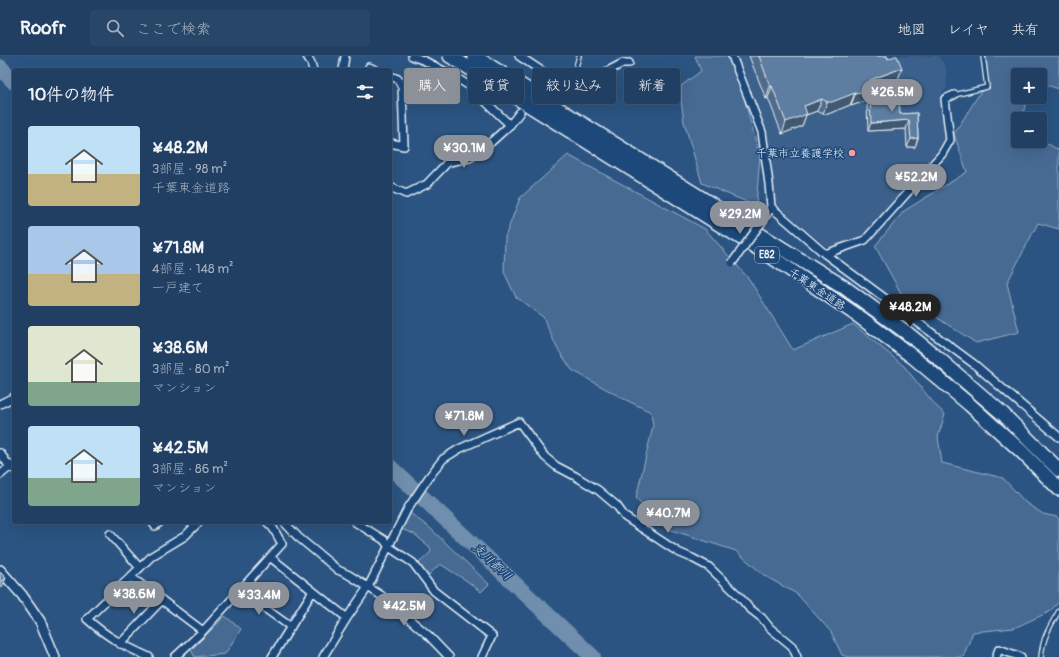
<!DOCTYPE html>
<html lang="ja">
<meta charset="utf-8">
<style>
:root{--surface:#203f62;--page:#284668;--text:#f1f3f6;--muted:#a2afbe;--line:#3d5877;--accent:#8c9099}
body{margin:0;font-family:Pangolin,"Klee One",sans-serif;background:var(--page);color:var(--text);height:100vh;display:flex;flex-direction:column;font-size:15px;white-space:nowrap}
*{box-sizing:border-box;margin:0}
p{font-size:13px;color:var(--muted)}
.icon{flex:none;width:22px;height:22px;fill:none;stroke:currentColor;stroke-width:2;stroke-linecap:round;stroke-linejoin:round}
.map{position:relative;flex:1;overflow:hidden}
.drawer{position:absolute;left:12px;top:12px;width:380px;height:456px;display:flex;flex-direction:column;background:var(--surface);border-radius:4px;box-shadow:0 4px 16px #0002,0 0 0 1px var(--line)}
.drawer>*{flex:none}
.hud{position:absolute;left:404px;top:12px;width:380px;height:36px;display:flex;gap:8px}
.buttons{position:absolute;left:1011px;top:12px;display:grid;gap:8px}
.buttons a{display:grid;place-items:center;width:36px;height:36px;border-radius:4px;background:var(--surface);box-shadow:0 4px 16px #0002,0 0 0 1px var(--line);font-size:20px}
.price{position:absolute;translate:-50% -34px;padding:0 9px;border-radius:14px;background:var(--accent);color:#fff;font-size:13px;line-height:26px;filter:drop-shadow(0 1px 2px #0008)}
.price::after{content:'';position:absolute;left:50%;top:24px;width:12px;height:9px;margin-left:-6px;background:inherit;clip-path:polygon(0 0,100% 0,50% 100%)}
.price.on{background:#222;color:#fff}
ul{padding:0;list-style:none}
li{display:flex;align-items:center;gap:12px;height:100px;padding:0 16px}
li span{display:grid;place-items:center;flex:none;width:112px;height:80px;border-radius:4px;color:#555}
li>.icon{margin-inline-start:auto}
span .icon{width:48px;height:48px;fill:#fffc;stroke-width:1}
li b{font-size:17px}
h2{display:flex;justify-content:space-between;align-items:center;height:48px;padding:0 16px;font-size:17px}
.chip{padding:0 14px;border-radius:4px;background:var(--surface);box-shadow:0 4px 16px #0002,0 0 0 1px var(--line);font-size:14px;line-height:36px}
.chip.on{background:var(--accent);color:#fff}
header{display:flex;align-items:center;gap:24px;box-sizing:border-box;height:56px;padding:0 20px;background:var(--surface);border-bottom:1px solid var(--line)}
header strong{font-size:19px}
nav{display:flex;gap:22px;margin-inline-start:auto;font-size:14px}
.search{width:280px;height:36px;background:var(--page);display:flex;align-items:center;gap:10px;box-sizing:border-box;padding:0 14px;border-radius:4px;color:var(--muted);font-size:15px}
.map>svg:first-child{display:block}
.built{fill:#3a608b}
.green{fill:#476b93;stroke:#98aec6}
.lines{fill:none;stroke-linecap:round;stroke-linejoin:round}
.river{stroke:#708ead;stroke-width:16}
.minor-tunnel{stroke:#476c94;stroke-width:7;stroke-dasharray:7 3.5;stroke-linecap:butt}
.service-casing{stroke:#e8f1f8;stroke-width:6}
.minor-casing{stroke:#e8f1f8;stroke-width:10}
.tertiary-casing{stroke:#e8f1f8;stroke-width:12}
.motorway-casing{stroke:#e8f1f8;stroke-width:16}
.service{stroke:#1f4a7a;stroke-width:3.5}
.minor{stroke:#1f4a7a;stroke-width:7}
.tertiary{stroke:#1f4a7a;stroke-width:9}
.motorway{stroke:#1f4a7a;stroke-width:13}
.minor-bridge-casing{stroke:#e8f1f8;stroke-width:10;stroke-linecap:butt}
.minor-bridge{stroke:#1f4a7a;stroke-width:7}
.wall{fill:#506c8a;stroke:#e8f1f8}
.shaded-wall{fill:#415871;stroke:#e8f1f8}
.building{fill:#5d7da1;stroke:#e8f1f8}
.poi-dot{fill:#ff9aa2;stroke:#1f4a7a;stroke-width:1.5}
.labels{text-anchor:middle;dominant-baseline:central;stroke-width:3;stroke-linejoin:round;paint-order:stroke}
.shield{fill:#1f4a7a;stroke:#acbfd2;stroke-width:1}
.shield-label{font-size:10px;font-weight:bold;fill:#e8f1f8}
.poi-label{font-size:11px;fill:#e8f1f8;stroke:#1f4a7a;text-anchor:end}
.street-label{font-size:11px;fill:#e8f1f8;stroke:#1f4a7a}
.water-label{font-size:12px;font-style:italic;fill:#d0dde9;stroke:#1f4a7a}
</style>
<header>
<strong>Roofr</strong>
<div class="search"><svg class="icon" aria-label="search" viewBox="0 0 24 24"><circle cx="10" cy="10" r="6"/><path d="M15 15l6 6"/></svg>ここで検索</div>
<nav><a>地図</a><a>レイヤ</a><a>共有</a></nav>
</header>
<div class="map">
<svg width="1059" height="601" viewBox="0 0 1059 601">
<rect width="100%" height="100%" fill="#2b5482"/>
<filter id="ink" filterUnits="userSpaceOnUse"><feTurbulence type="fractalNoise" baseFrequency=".025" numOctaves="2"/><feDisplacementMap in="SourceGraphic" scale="8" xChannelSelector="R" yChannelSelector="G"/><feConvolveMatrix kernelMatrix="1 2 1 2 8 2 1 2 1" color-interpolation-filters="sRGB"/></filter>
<g filter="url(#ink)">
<path class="built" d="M735,0H938L946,11L947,32L941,38L946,80L925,114L864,178L836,191L825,190L776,148L764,75Z"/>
<path class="green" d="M695,0H728L743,38L751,68L760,100L756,150L702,127L684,66L681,44V30L701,15Z
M986,0H1059V33L1040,27V19H1018V41H1027L1022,63H1018V85H1040V84L1059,94V173L1038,167L1007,227L1019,276L976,287L902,239L875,190L904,155L967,116L954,78L988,24Z
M568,99L705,173L749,223L793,294L853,268L904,310L936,350L945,358L938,381L942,407L1003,422L1026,447L1043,458L1057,461L1059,463V546L1049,556L1014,572L973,576L963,601H848L842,599L831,576L797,538L765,520L736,495L665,472L636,442L653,370L651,356L622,342L572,314L557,292L543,261L516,241L504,216L505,181L520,142Z
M410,457L431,473L489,528L481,536L467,525L440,508L427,521L419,507L431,496L430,491L414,478L401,473Z
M225,560L241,573L225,598L195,601L191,594Z"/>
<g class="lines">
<path class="river" d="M0,11L14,26
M390,411L593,601"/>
<path class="minor-tunnel" d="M520,56L544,16"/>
<defs>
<path id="service" d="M579,0L576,11L581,29
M954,39L987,31L983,0
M1041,601C1043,581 1049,572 1059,555"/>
<path id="minor" d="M307,0L311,7L313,14
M412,0L425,5L455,21L468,29L510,69
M519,0L563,29L573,31L581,29L623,7H629
M732,0L762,76L769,128L771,151L764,163
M343,14L345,0
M369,14V11L376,14
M390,20L398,23L402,31L404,90L390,87
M390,131L406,138L427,128L447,107L454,105L469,102L479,97L510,69L520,56
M771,151L825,198L974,308L1059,381
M825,198L865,184L942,98L950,84L945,43L954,39
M0,348L14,341
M0,397L10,411L14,413
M0,419L12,409
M152,466L155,470L160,466
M284,466L298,481L338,514L349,519L382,540L428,579L449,601
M355,466L384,484L389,491L413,507L434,535L492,580L482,601
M110,478L140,512
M270,501L347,562
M131,521L203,575
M239,534L291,571
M120,588L162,544
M149,601C124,590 107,581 87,563L152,500L185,480L199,466
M175,601L203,575L282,488L273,472L267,466
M272,601L313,535
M323,601L347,562L368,531L408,452L429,421L443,403L459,393L519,366L545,401L556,410L575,420L598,434L617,450L625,461L678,496L692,502L709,511L738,539L749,552L762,562L770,572L792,590L797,601
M996,601L999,593L1021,601"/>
<path id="tertiary" d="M0,514L22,539L40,565L55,601"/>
<path id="motorway" d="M450,0L770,200L861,262L913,301L970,349L1021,395L1059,433
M474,0L844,231L907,277L938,302L1003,358L1059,414"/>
</defs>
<use href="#service" class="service-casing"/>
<use href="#minor" class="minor-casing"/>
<use href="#tertiary" class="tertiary-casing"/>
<use href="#motorway" class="motorway-casing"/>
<use href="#service" class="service"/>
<use href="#minor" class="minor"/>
<use href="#tertiary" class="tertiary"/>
<use href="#motorway" class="motorway"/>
<defs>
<path id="minor-bridge" d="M732,207L764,163"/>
</defs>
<use href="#minor-bridge" class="minor-bridge-casing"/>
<use href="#minor-bridge" class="minor-bridge"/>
</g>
<path class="wall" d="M749,0H887L898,24L871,34L868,44L851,50L850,49L828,58H823L817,55L806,59L802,70L782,78L768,42L766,43Z
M870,41L900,58L917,57L918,82L915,91H907L906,73L868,75L867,50Z"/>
<path class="shaded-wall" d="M902,12L898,24L871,34L868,44L851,50L855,38L870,24Z
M770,30H772L768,42L766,43Z
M855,37L850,49L828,58H823L827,46Z
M822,43L817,55L806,59L802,70L782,78L786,66L804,50Z
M909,64L906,73L868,75L871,67Z
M918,82L915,91H907L911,83Z
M6,522L2,531L0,533V527Z"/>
<path class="building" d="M759,0H887L888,3L895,0H897L902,12L870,24L872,31L855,38V37L832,46H827L822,43L804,50L807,58L786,66L772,30H770Z
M899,40L900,58L917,57L918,82L911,83L909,64L871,67L870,41Z
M0,516L6,522L0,527Z"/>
</g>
<circle class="poi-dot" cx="852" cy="97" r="4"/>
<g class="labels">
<rect class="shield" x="755" y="191" width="24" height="16" rx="3"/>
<g class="shield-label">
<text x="767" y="199">E82</text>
</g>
<g class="poi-label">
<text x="844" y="97">千葉市立養護学校</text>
</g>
<g class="street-label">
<text transform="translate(817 233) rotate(34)">千葉東金道路</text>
</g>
<g class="water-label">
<text transform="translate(492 506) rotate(43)">支川都川</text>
</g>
</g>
</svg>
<div class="buttons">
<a>+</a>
<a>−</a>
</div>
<b class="price" style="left:892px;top:57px">¥26.5M</b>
<b class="price" style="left:464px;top:113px">¥30.1M</b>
<b class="price" style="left:916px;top:142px">¥52.2M</b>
<b class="price" style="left:740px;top:179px">¥29.2M</b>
<b class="price on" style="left:910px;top:272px">¥48.2M</b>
<b class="price" style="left:464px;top:381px">¥71.8M</b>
<b class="price" style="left:668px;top:478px">¥40.7M</b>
<b class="price" style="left:134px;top:559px">¥38.6M</b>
<b class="price" style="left:259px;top:560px">¥33.4M</b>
<b class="price" style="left:404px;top:571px">¥42.5M</b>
<div class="hud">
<a class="chip on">購入</a>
<a class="chip">賃貸</a>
<a class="chip">絞り込み</a>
<a class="chip">新着</a>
</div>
<section class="drawer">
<h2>10件の物件<svg class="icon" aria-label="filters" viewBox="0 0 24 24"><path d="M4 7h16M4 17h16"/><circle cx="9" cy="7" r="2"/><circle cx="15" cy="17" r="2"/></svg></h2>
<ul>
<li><span style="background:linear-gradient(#bfe0f5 60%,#c2b280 0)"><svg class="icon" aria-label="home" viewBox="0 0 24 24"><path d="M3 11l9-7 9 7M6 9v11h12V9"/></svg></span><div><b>¥48.2M</b><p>3部屋 · 98 m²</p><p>千葉東金道路</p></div></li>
<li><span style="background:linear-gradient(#a9c7e8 60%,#c2b280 0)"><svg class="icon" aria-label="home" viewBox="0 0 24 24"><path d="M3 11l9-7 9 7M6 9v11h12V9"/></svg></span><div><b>¥71.8M</b><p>4部屋 · 148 m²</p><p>一戸建て</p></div></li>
<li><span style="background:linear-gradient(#dfe7d0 70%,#7fa58c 0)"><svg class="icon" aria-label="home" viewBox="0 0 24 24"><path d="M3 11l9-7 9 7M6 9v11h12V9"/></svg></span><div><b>¥38.6M</b><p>3部屋 · 80 m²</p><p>マンション</p></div></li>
<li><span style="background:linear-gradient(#bfe0f5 65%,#7fa58c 0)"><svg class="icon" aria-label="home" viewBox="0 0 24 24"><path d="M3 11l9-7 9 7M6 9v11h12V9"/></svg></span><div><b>¥42.5M</b><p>3部屋 · 86 m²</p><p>マンション</p></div></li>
</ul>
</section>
</div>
